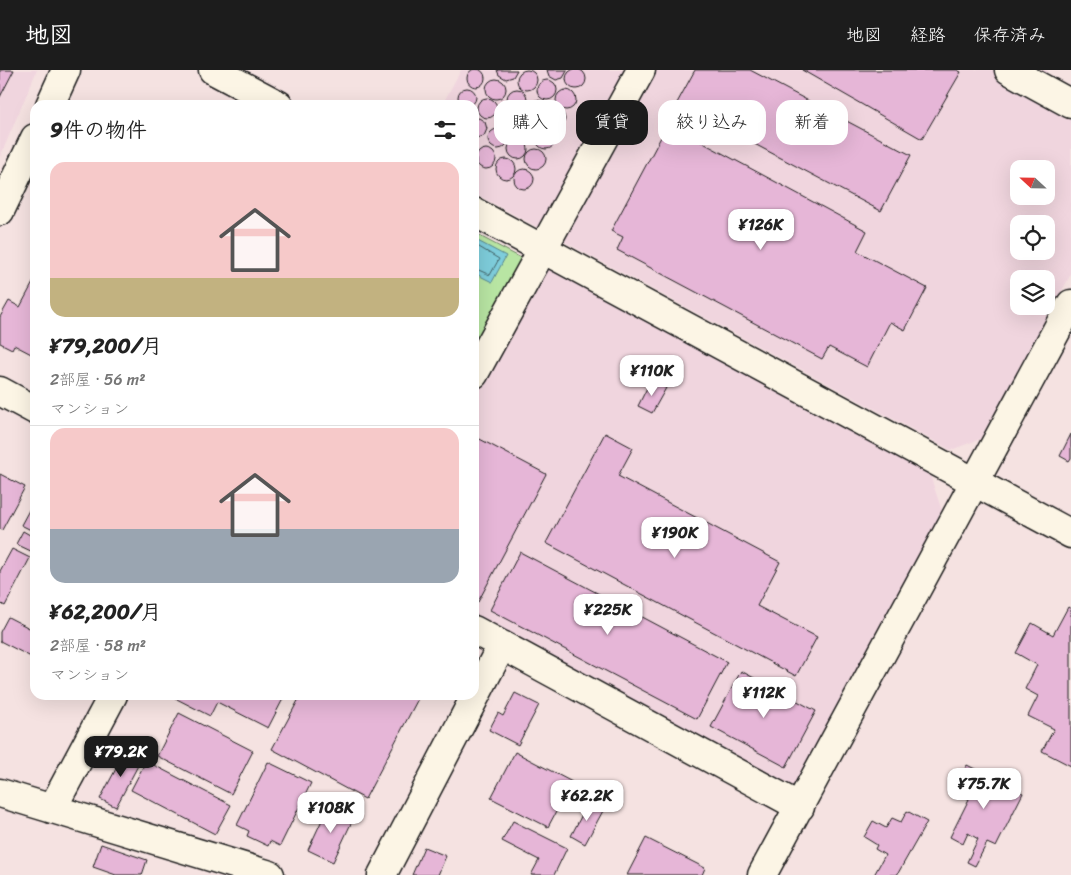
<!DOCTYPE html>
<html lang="ja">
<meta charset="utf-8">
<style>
:root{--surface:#fff;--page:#f2f2f2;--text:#222;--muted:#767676;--line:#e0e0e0;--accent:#1c1c1c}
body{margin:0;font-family:Sriracha,"Klee One",sans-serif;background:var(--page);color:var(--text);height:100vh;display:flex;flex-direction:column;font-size:19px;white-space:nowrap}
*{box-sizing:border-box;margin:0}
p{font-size:16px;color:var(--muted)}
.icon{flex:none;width:28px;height:28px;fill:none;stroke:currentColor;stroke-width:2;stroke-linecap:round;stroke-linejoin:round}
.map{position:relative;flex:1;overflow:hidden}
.sheet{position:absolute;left:30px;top:30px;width:449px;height:600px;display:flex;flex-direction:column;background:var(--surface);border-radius:15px;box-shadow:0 5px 20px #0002}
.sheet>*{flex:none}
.top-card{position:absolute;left:494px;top:30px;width:475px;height:45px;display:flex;gap:10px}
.needle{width:32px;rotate:292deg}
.buttons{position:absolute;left:1010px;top:90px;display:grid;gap:10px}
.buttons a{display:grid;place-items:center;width:45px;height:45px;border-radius:10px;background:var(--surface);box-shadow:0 5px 20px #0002;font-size:25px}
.price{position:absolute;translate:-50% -42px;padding:0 11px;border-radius:10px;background:#fff;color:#222;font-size:16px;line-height:32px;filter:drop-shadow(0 1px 2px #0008)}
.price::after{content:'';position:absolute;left:50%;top:30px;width:15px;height:11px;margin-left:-8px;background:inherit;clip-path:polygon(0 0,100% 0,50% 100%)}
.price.current{background:var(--accent);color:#fff}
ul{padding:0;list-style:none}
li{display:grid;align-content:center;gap:10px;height:265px;padding:0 20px}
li+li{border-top:1px solid var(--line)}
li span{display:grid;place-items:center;height:155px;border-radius:15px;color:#555}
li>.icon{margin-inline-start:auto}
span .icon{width:90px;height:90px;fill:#fffc;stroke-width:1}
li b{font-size:21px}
h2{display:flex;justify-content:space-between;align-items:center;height:60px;padding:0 20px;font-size:21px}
.chip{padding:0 18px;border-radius:15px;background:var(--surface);box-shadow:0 5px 20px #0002;font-size:18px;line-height:45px}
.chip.current{background:var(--accent);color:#fff}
header{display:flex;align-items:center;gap:30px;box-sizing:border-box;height:70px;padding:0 25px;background:var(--accent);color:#fff}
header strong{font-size:24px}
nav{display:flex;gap:28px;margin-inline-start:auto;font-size:18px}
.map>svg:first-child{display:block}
.built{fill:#f0d5de;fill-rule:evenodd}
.green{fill:#b8e5a3;stroke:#6a8060}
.water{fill:#7ecddb;stroke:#57868f}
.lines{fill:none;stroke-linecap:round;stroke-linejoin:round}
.shore{stroke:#436368;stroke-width:1}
.building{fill:#e6b6d7;stroke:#1c1c1c}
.minor-casing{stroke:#1c1c1c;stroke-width:31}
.minor{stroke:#fcf5e5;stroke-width:28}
</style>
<header>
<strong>地図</strong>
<nav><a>地図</a><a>経路</a><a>保存済み</a></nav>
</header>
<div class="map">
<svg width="1071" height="805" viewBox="0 0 1071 805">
<rect width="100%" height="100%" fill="#f5e2e1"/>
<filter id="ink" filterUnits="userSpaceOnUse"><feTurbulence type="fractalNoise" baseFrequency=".02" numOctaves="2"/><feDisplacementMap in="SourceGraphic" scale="10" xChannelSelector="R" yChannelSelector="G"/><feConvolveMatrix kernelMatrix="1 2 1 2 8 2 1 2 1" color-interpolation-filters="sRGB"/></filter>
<g filter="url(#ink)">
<path class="built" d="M0,0H37L0,87Z
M461,0H1048L1036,25L1071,43V204L980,369L951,380L474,123V35H442ZM1019,99H1046V126H1019ZM1019,154H1046V181H1019ZM1019,209H1046V236H1019Z
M546,198L930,405L943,444L796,718L474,544V328Z"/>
<path class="green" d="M474,163L523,189L474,282Z"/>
<path class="water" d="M474,169L506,186L492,212L474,203Z"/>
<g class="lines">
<path class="shore" d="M474,174L499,189L490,205L474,198"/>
</g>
<path class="building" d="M467 8a9 9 0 1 1 18 0a9 9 0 1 1-18 0Z
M566 9a10 10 0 1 1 20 0a10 10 0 1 1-20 0Z
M0,0H14L0,27Z
M497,0H517L513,7L506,9L499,5Z
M547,0H567V1L563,8L556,10L549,6Z
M695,0H750L911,85L881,141L677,33Z
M802,0H957L961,2L922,69Z
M517 10a10 10 0 1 1 20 0a10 10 0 1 1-20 0Z
M486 19a10 10 0 1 1 20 0a10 10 0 1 1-20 0Z
M537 20a10 10 0 1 1 20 0a10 10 0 1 1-20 0Z
M458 27a9 9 0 1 1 18 0a9 9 0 1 1-18 0Z
M507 29a10 10 0 1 1 20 0a10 10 0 1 1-20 0Z
M556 30a10 10 0 1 1 20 0a10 10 0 1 1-20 0Z
M477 38a10 10 0 1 1 20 0a10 10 0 1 1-20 0Z
M527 40a10 10 0 1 1 20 0a10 10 0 1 1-20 0Z
M545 49a10 10 0 1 1 20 0a10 10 0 1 1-20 0Z
M497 49a10 10 0 1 1 20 0a10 10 0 1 1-20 0Z
M479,48L485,52L487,59L484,66L476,68L474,67V49Z
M517 59a10 10 0 1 1 20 0a10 10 0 1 1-20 0Z
M668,54L867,161L857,181L927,218L905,260L890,252L867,297L829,277L822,289L617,180L623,167L611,161Z
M536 69a10 10 0 1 1 20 0a10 10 0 1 1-20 0Z
M488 69a10 10 0 1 1 20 0a10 10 0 1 1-20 0Z
M508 79a10 10 0 1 1 20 0a10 10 0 1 1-20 0Z
M526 89a10 10 0 1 1 20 0a10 10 0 1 1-20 0Z
M476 89a10 10 0 1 1 20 0a10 10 0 1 1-20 0Z
M496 99a10 10 0 1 1 20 0a10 10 0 1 1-20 0Z
M514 109a10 10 0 1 1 20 0a10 10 0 1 1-20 0Z
M35,209V286L14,275L12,279L0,273V247L9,231L20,237Z
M651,310L666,318L652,343L638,336Z
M605,363L633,378L618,406L780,492L757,536L817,567L796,606L546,473Z
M1071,364V388L1069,391L1060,386Z
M474,366L546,404L478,532L474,530Z
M0,404L25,417L2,460L0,459Z
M35,429V462L21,455Z
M23,461L35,468V483L16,474Z
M12,479L30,488L5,536L0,533V501Z
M520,482L727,592L697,649L490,540Z
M1068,537L1071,539V696L1042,681L1054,659L1028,646L1038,626L1025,619L1037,595L1016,583L1032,553L1053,565Z
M8,547L35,561V589L0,571V562Z
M741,601L816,641L786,697L711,657Z
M515,623L539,635L518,675L489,660L498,643L503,646Z
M169,625H285L268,658L217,632L210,646Z
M301,625H420L365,729L272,679Z
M179,643L253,681L231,724L157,686Z
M126,680L142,688L116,737L100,729Z
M515,682L572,712L548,757L491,728Z
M146,691L231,735L215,764L131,720Z
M268,692L311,713L280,776L270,771L268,776L247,766L249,761L237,755Z
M967,695L1023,723L996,777L987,773L975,796L967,792L978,769L968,763L963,774L950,767L969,729L954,721Z
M589,731L604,739L585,774L571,766Z
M329,735L354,747L333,792L308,780Z
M907,741L927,752L897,805H874L885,785L875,779L877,775L864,767L873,751L886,758L892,748L901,752Z
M513,751L567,778L554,805H531L539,790L502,771Z
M646,768L705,798L702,805H627Z
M101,774L147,790L142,805H116L93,797Z
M424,777L446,786L438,805H412Z"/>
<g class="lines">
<defs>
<path id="minor" d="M213,0L279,35
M1009,0L1071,34
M50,35L66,0
M0,141L35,68
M474,142L1071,464
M474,304L641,0
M0,321L35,340
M474,560L800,737
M0,723L270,805
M52,739L113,625
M382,805L502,575
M762,805L1071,234"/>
</defs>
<use href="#minor" class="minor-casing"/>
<use href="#minor" class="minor"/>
</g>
</g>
</svg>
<div class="buttons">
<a><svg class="needle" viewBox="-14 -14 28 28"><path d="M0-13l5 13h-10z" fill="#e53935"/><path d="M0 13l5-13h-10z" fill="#767676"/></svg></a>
<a><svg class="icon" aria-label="locate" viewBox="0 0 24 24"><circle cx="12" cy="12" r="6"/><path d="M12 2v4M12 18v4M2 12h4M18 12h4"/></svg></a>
<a><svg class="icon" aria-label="layers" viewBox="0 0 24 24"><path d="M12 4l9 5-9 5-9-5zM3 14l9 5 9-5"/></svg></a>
</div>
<b class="price" style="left:761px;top:181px">¥126K</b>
<b class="price" style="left:652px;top:327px">¥110K</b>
<b class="price" style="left:675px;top:489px">¥190K</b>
<b class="price" style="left:608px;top:566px">¥225K</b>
<b class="price" style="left:764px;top:649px">¥112K</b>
<b class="price current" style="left:121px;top:708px">¥79.2K</b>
<b class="price" style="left:984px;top:740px">¥75.7K</b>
<b class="price" style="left:587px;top:752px">¥62.2K</b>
<b class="price" style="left:331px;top:764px">¥108K</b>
<div class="top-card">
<a class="chip">購入</a>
<a class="chip current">賃貸</a>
<a class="chip">絞り込み</a>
<a class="chip">新着</a>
</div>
<section class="sheet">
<h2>9件の物件<svg class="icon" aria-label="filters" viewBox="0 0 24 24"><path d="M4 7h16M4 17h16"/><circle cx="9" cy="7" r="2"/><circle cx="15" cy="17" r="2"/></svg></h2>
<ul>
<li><span style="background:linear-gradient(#f6c9c9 75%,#c2b280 0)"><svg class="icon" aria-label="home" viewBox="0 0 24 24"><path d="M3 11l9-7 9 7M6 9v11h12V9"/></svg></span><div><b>¥79,200/月</b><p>2部屋 · 56 m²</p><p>マンション</p></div></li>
<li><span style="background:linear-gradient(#f6c9c9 65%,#9aa5b1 0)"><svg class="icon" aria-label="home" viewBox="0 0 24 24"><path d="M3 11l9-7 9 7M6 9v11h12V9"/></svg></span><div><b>¥62,200/月</b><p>2部屋 · 58 m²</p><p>マンション</p></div></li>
</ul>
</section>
</div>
